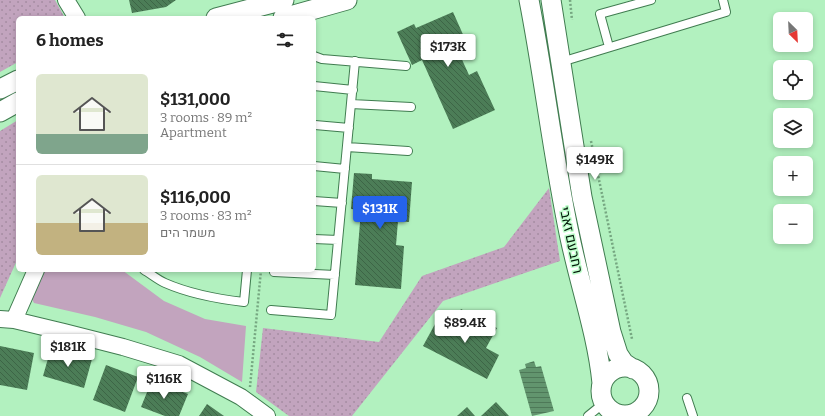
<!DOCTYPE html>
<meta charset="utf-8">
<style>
:root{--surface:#fff;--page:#f6f6f6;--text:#222;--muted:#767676;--line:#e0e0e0;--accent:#2563eb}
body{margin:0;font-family:Bitter,Heebo,serif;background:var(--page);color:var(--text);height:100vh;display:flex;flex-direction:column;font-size:15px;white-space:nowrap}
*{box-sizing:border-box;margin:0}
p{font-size:13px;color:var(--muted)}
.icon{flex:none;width:22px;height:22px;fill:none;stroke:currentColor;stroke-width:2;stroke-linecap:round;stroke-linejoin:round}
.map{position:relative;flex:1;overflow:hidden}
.drawer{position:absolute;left:16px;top:16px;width:300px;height:256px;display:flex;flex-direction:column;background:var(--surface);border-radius:6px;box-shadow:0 2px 6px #0003}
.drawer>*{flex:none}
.needle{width:26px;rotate:156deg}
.controls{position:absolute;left:773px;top:12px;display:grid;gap:8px}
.controls a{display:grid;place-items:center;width:40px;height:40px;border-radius:6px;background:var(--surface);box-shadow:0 2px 6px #0003;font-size:20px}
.price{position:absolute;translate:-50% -34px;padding:0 9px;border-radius:4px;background:#fff;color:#222;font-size:13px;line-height:26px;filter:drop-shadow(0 1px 2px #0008)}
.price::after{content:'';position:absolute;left:50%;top:24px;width:12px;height:9px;margin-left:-6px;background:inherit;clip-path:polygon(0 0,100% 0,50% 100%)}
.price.on{background:var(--accent);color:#fff}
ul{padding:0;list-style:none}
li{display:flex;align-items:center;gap:12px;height:100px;padding:0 20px}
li+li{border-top:1px solid var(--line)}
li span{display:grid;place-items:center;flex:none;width:112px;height:80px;border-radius:6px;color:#555}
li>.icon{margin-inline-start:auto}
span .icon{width:48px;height:48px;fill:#fffc;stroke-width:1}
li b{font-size:17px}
h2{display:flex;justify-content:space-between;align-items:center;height:48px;padding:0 20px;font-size:17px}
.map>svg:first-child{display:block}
.grass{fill:url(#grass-dots)}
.park{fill:#c2a4be}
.water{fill:url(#water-rules)}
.building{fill:url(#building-back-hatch)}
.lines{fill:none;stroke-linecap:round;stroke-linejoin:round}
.service-casing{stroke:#407c50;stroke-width:10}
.minor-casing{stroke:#407c50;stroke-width:18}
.tertiary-casing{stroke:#407c50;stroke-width:21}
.path{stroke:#76a781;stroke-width:2.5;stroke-dasharray:2 2;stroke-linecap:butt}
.service{stroke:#fff;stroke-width:8}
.minor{stroke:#fff;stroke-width:16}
.tertiary{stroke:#fff;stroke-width:19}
.labels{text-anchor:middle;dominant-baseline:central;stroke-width:3;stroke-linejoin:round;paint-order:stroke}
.street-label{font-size:14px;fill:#011707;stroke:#bfffcc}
</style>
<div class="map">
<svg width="825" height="416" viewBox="0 0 825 416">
<defs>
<pattern id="grass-dots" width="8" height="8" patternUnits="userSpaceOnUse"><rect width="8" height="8" fill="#c2a4be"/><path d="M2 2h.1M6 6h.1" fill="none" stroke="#a58ca2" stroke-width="1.8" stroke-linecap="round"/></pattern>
<pattern id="water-rules" width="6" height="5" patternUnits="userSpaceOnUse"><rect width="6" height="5" fill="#62956e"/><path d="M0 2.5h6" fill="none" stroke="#4e7958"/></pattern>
<pattern id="building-back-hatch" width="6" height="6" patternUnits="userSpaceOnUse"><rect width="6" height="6" fill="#4c7d57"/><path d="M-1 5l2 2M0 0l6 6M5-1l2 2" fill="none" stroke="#3d6546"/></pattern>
</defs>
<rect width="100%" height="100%" fill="#b2f1bf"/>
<path class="grass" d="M0,0H55L65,18H18V62L0,72Z
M18,120V258L0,298V131Z
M549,188L560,261L443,301L352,416H289L256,392L263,328L379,342L422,276L504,247Z"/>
<path class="park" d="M44,270H122L164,301L205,319L246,326L242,382L200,357L146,332L95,317L34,303L31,297Z"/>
<path class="water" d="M534,361L536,367L541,366L554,411L532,416L519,370L526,368L525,364Z"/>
<path class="building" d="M129,0H176L166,7L132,13Z
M453,12L469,48L459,53L469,75L477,71L495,110L453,129L422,60L412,65L397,32L414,24L416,28Z
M354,173L372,174V179L412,182L409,222L398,221L396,245L404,246L401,289L355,285L361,210L351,209Z
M461,309L497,328L486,348L499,355L487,379L423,346L435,324L450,331Z
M0,346L34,353L27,390L0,385Z
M51,348L92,359L84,388L43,376Z
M106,365L138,377L125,412L93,400Z
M152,380L188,394L179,416H165L141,407Z
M496,402L509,416H481Z
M207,404L224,416H199Z
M467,407L475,416H457Z"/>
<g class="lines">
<defs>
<path id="service" d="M609,47L600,14L651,0
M314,56L322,59L406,66
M561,62L726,12L723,0
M314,86L353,90
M351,104L411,107
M315,125L349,128
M347,147L408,151
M314,166L345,169
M314,201L342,203
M314,239L338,240
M144,270C151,274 158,280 165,283C190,294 218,299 244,302L247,270
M274,272L335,275
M271,310L331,315L355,61
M687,398L693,416
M588,416L604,403"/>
<path id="minor" d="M66,0L77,18
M0,319L14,320L64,332L123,347L179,364L241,397L267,416
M14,320L36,270"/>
<path id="tertiary" d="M529,0C544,77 553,156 569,233C579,283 597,333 602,383
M551,0L582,197L611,332L618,354L624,363L633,369
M216,18L284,0
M283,18L347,0
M0,89L18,80
M0,112L18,102
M601 391a24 24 0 1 1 48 0a24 24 0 1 1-48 0Z"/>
</defs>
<use href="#service" class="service-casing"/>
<use href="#minor" class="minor-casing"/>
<use href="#tertiary" class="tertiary-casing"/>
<path class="path" d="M570,0L572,20
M591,141L632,339H631
M250,387L261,270"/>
<use href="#service" class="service"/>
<use href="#minor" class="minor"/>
<use href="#tertiary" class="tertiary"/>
</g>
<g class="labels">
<g class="street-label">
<text transform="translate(571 240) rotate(78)">רחבעם זאבי</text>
</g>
</g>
</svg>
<div class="controls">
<a><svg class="needle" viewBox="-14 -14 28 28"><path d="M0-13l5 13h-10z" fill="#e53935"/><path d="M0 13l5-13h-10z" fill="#767676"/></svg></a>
<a><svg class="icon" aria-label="locate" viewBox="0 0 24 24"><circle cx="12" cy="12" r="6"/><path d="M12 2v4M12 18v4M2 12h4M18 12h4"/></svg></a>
<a><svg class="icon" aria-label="layers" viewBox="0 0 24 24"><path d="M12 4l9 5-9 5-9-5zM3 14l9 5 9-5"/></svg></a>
<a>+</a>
<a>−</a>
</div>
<b class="price" style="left:448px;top:68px">$173K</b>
<b class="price" style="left:595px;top:181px">$149K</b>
<b class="price on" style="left:380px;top:230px">$131K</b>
<b class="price" style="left:465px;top:344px">$89.4K</b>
<b class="price" style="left:68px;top:368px">$181K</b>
<b class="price" style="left:164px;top:400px">$116K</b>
<section class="drawer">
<h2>6 homes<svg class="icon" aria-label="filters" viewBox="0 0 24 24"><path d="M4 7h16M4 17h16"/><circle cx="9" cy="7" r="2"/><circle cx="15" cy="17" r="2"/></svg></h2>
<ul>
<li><span style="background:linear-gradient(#dfe7d0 75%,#7fa58c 0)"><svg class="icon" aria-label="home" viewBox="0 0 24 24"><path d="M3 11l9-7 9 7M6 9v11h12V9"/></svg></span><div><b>$131,000</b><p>3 rooms · 89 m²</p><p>Apartment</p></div></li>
<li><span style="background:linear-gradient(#dfe7d0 60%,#c2b280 0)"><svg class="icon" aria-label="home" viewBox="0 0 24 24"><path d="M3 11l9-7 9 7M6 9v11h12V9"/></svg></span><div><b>$116,000</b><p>3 rooms · 83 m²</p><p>משמר הים</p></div></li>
</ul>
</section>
</div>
